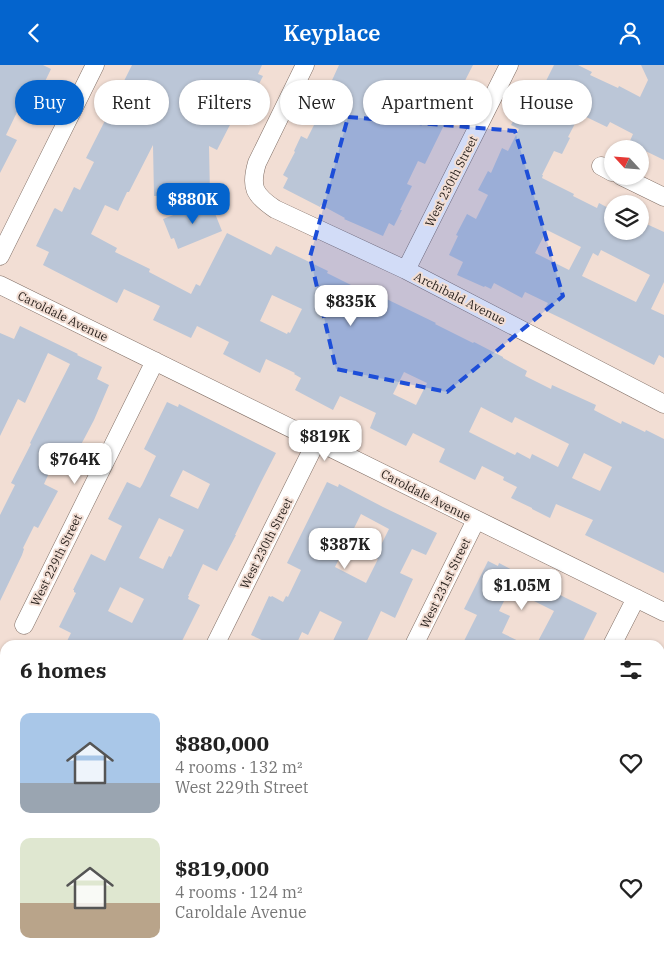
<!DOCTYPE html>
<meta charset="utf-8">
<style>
:root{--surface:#fff;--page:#f2f2f2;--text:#222;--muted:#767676;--accent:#0464cd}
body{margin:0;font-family:"IBM Plex Serif",serif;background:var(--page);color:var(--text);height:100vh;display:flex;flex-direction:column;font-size:19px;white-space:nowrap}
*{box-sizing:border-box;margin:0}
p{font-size:16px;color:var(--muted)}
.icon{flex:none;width:28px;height:28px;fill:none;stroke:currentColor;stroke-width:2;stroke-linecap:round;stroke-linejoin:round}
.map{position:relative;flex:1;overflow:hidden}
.details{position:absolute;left:0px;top:575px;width:665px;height:321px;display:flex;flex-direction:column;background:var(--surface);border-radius:15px 15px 0 0;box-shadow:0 1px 4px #0004}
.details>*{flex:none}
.top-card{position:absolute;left:15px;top:15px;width:635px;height:45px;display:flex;gap:10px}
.needle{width:32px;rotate:296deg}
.controls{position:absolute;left:604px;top:75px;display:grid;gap:10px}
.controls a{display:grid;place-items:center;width:45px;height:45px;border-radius:50%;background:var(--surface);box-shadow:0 1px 4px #0004;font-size:25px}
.price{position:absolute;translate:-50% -42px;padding:0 11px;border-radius:10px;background:#fff;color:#222;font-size:16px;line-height:32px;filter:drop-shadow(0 1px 2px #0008)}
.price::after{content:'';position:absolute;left:50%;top:30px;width:15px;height:11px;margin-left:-8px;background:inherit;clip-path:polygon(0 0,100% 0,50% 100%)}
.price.current{background:var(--accent);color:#fff}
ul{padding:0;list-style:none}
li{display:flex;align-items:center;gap:15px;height:125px;padding:0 20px}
li span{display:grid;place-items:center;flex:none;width:140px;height:100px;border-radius:10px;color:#555}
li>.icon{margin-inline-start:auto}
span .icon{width:60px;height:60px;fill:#fffc;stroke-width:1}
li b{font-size:21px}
h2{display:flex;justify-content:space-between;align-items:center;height:60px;padding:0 20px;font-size:21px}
.tag{padding:0 18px;border-radius:22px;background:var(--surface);box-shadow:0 1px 4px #0004;font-size:18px;line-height:45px}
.tag.current{background:var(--accent);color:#fff}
header{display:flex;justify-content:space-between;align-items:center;height:65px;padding:0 20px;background:var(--accent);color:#fff;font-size:22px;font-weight:600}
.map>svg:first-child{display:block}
.green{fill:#e0b6a1}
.building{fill:#bbc6d7;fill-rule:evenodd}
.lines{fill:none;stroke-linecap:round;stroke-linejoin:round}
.minor-casing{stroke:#816f66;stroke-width:19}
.major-casing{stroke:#fff;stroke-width:24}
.minor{stroke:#fff;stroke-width:18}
.major{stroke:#eca366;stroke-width:22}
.marked{fill:#1d4ed8;fill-opacity:0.2;stroke:#1d4ed8;stroke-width:4;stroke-dasharray:10 6;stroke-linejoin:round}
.labels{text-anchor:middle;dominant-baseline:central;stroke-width:4;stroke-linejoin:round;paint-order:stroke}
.street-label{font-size:12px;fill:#251e1a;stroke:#f2ded4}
</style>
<header><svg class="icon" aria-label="back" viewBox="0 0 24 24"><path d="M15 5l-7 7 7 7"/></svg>Keyplace<svg class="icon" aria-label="person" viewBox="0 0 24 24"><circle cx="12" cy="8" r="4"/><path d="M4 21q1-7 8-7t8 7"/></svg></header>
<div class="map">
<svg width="664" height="896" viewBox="0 0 664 896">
<rect width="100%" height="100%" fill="#f2ded4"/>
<path class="green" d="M546,891H590L600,896H555Z"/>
<path class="building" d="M0,0H43L51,4L29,50L18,45L6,70L17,75L0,108Z
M132,0H262L258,9L263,11L251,35L253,36L243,57L234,52L217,85L209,81L210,130L154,131L153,80L129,127H127L118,146L105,140L91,169L117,183L115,187L150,204L149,207L191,229L196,219L200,221L227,168L271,190L276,181L328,206L327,208L369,229L370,226L436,258L435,259L473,278L474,277L503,292V293L527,306L525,311L551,324L552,320L596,340L594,345L621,359L622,356L645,367L646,365L664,374V508L585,470L593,455L556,439L550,453L532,444V443L511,433L517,422L503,415L504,412L482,401L475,415L439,397L445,384L413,368L406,381L370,363L376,348L340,331L333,345L295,325L301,313L294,309L295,308L266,294L260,308L223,289L229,277L197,261L191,273L153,255L160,241L124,224L117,238L43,200L49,187L36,181L54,144L55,143L62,147L74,122L80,125L94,97L86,93L117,32H116ZM272,230L302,244L290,268L288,267L287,269L260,256ZM404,307L427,318L416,340L393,329ZM481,342L512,358L515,352L569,379L558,402L532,389L530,394L517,387L515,390L469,367ZM584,388L612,402L600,426L572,413Z
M339,0H473L445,55L446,56L425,99L418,96L407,119L412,121L400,145H402L394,161L389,158L383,171L344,154L345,153L321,140L320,142L283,123L288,113L283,110L295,87L294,86L301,71L307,74L321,46L316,43L326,23L328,24Z
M554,0H578L592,7L590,10L618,23L619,21L640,32L648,15L641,0H664V95L629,78L633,69L610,57L607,62L580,49L568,72L570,73L562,89L554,86L542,110H543L542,113L574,129L573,131L597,143L599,138L612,145V166H640V156L664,167V217L651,244L664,250V293L659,290L654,300L565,255L544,245L548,238L525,227L522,233L494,218L491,224L485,221L484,222L457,210L463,197L449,190L458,171L456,170L467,149L476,154L488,130L478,125L488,106L491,108L502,83L508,86L519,64L511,60L532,21L541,26ZM547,165L581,182L569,205L535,188ZM601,185L650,210L636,237L582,211L593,188L598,191Z
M210,136L222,166L178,184L174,173L171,174L163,154Z
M20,261L78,289L77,290L102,302L97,314L109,320L94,355L75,391L60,384L44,419L58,426L38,463L34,461L23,483L24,484L22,490L0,536V450L15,420L11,418L31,379L30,378L70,299L48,288L25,338L18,334L0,371V268L14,274Z
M167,337L178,342L179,339L276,388L261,417L235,470H236L217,506L203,499L188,531H189L188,534L200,540L180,580H65L71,568L59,562L76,528L74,527V525H73L91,489L105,496L122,461L108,454L127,417L140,423L142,420L156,391L144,384ZM183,405L210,419L198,444L170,431ZM159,453L184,465L171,492L169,491L163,504L139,493ZM120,522L144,534L132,558L108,546Z
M327,417L338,422L339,419L383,442L437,468L426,490L412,484L400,508L413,514L395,553L381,546L365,580H331L342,557L320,546L308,570L302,567L296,580H262L264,576L251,570L269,531L271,532L272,531L283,537L286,531L288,532L301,505L287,498ZM361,449L389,464L375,492L378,494L366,518L335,502Z
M488,496L498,501L499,498L566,533L597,548L581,580H536L554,546L510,524L499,546L510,551L502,568L527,580H462L477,550L464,544Z"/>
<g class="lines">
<defs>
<path id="minor" d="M305,0L257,98C250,122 254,130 275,144L406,205L664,339
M601,101L612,107
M621,111L664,132
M0,191L95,0
M406,205L509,0
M0,220L664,547
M24,560L155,296
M215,580L317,375
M414,580L476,455
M612,580L636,533
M0,841L5,831
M660,885L664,877
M358,891L368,896
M122,896L124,891
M302,896L304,891
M483,896L485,891"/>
<path id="major" d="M0,708L5,709
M0,738L5,739
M436,891L446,896
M504,891L514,896"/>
</defs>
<use href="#minor" class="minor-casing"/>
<use href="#major" class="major-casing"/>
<use href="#minor" class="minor"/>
<use href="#major" class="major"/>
</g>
<path class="marked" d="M348,52L515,66L563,231L447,327L336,304L310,192Z"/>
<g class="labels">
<g class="street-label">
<text transform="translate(451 116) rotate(-63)">West 230th Street</text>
<text transform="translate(460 233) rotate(27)">Archibald Avenue</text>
<text transform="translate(63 251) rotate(26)">Caroldale Avenue</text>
<text transform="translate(426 430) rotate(27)">Caroldale Avenue</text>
<text transform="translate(266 478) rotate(-63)">West 230th Street</text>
<text transform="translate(56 495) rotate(-64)">West 229th Street</text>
<text transform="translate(445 518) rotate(-64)">West 231st Street</text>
</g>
</g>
</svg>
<div class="controls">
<a><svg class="needle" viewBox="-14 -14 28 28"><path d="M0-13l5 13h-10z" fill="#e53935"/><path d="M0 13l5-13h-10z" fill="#767676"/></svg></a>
<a><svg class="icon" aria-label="layers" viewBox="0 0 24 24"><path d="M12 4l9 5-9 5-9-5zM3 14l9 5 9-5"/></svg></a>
</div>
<b class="price current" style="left:193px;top:160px">$880K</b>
<b class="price" style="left:351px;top:262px">$835K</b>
<b class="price" style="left:325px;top:397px">$819K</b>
<b class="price" style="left:75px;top:420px">$764K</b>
<b class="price" style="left:345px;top:505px">$387K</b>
<b class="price" style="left:522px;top:546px">$1.05M</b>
<div class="top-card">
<a class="tag current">Buy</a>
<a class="tag">Rent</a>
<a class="tag">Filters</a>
<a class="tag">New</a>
<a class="tag">Apartment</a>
<a class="tag">House</a>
</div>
<section class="details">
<h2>6 homes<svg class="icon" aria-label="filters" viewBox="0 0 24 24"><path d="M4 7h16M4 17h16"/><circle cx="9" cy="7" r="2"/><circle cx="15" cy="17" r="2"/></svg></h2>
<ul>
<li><span style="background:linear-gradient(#a9c7e8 70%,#9aa5b1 0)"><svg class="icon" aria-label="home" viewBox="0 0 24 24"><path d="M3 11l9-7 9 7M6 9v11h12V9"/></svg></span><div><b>$880,000</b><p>4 rooms · 132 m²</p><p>West 229th Street</p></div><svg class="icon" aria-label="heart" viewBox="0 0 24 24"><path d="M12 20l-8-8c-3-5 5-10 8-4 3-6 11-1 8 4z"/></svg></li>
<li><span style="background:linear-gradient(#dfe7d0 65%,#b9a48a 0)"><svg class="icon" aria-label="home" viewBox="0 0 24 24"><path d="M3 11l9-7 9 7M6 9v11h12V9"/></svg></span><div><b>$819,000</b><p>4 rooms · 124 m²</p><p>Caroldale Avenue</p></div><svg class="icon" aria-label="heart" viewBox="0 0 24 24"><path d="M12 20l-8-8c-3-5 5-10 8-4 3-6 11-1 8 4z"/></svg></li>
</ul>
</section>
</div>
